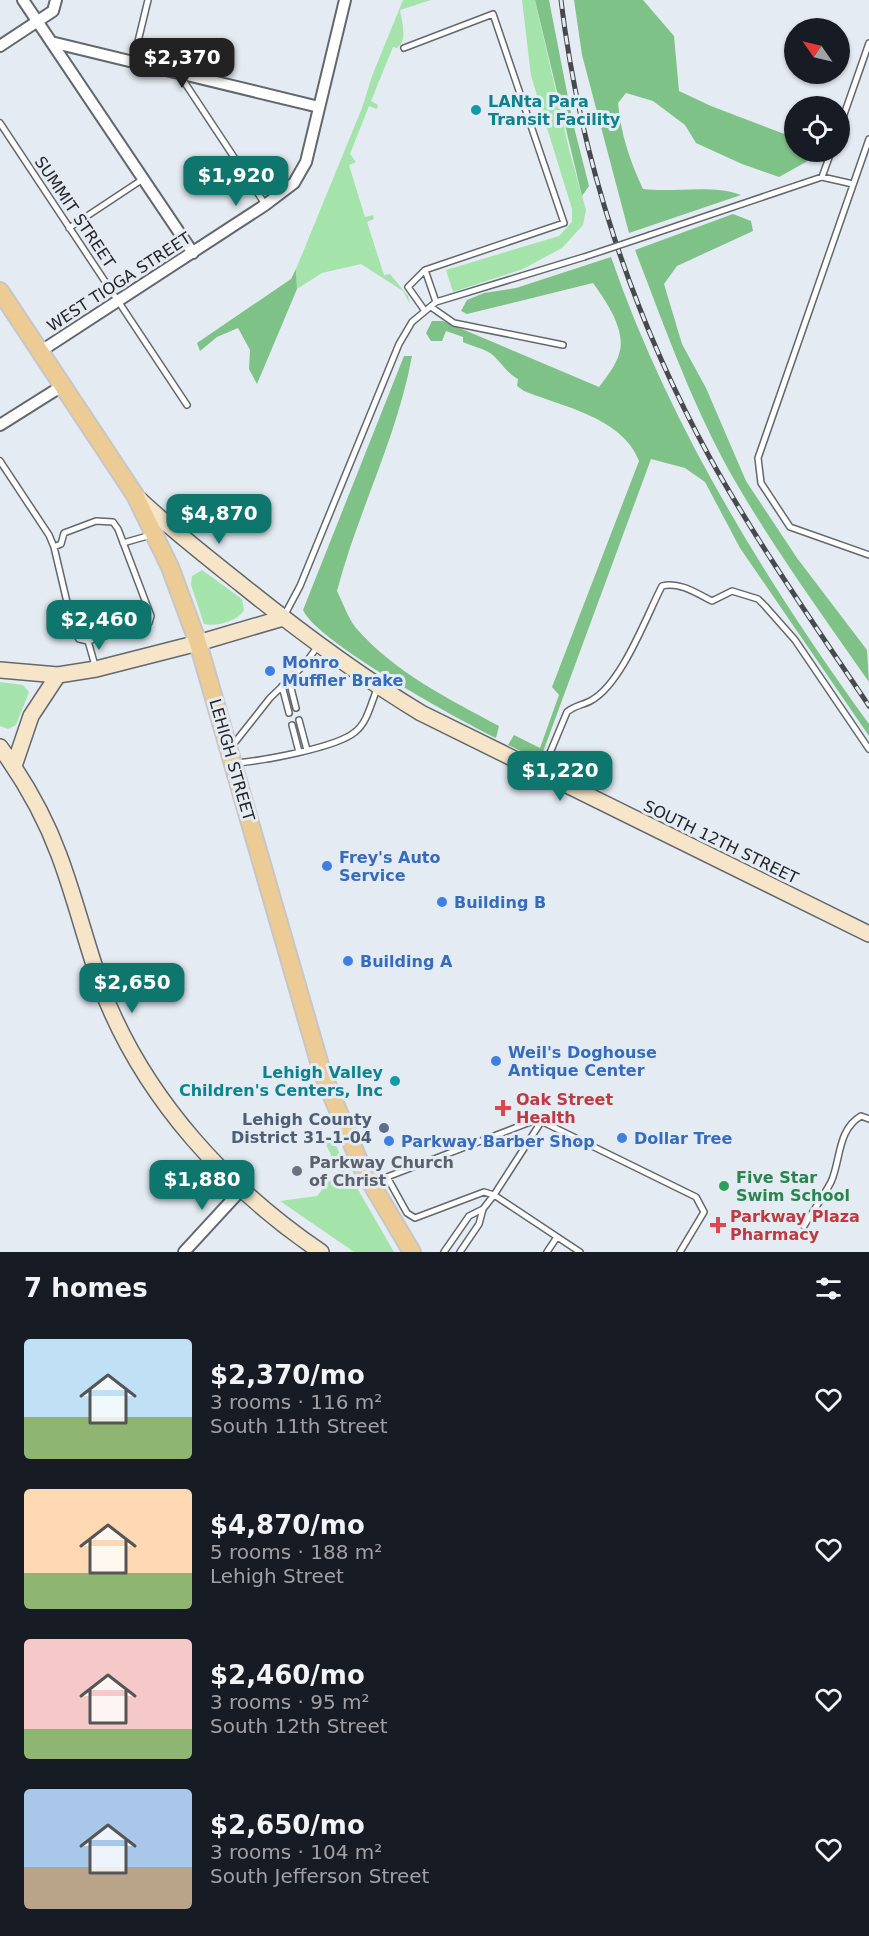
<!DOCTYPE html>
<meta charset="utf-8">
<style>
:root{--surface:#171b24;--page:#20242c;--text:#f1f3f6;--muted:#9ea1a6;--accent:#0f766e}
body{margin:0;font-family:"DejaVu Sans",sans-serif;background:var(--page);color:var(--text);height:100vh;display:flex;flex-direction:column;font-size:22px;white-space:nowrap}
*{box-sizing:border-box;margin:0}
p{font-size:20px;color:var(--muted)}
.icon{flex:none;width:33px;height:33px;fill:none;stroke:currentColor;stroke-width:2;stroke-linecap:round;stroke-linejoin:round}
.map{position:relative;height:1252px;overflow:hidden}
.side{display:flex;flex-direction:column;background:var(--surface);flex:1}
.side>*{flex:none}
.needle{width:39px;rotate:304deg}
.controls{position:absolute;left:784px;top:18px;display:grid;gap:12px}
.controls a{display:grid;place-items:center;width:66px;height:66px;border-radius:50%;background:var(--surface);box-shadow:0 2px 4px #0004;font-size:30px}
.price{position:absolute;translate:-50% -51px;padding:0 14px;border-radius:12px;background:var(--accent);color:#fff;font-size:20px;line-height:39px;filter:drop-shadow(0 2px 3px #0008)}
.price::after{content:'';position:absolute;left:50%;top:36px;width:18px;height:14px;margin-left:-9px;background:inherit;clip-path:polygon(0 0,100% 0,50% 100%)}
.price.current{background:#222;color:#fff}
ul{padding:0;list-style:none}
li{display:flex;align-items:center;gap:18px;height:150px;padding:0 24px}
li span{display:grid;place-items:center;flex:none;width:168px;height:120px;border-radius:6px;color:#555}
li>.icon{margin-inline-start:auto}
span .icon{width:72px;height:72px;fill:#fffc;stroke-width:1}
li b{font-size:26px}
h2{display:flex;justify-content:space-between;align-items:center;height:72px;padding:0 24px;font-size:26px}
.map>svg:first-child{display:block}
.green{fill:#a4e4ab}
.forest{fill:#7fc287}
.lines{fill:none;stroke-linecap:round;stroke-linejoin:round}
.lane-casing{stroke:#63686e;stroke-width:8}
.street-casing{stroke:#63686e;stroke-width:14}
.secondary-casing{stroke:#63686e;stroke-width:18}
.primary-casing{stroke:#c6c6c7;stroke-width:20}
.lane{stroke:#fff;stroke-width:5}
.street{stroke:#fff;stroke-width:10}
.secondary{stroke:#f6e5c9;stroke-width:15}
.primary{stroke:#eccb94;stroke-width:16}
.rail-casing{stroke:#46494d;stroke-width:5}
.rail{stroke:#e5ebf2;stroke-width:3;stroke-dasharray:9;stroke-linecap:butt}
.lane-bridge-casing{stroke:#63686e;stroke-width:8;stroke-linecap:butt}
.lane-bridge{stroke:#fff;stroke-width:5}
.culture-dot{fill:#0f9aa8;stroke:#e5ebf2;stroke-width:2}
.shop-dot{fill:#3f7fe0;stroke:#e5ebf2;stroke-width:2}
.health-dot{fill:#e0444e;stroke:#e5ebf2;stroke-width:2}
.service-dot{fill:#5c6f8a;stroke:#e5ebf2;stroke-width:2}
.worship-dot{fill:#6b7280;stroke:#e5ebf2;stroke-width:2}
.leisure-dot{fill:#2e9e5b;stroke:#e5ebf2;stroke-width:2}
.labels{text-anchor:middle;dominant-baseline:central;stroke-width:6;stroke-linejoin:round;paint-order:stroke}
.culture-label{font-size:16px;font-weight:bold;fill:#0d838f;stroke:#e5ebf2;text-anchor:start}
.street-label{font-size:16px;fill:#232528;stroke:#e5ebf2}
.shop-label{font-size:16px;font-weight:bold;fill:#366cbe;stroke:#e5ebf2;text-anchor:start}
.health-label{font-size:16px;font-weight:bold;fill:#be3a42;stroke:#e5ebf2;text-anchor:start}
.service-label{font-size:16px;font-weight:bold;fill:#4e5e75;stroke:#e5ebf2;text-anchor:end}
.worship-label{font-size:16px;font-weight:bold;fill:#5b616d;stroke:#e5ebf2;text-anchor:start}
.leisure-label{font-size:16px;font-weight:bold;fill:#27864d;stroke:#e5ebf2;text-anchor:start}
</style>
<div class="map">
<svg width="869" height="1252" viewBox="0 0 869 1252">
<rect width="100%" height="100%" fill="#e5ebf2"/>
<path class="green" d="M403,0H431L400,10C402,22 408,41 397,48L393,47L371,101L378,105L377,109L369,106L350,154L356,162L349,165L365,217L373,215L374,219L367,222L384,275L390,274L408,296L410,304L403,291L361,264L322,273L297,289L296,269L362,108L372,76Z
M522,0H535L569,149L586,210L583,225L562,248L523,269L453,292L446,270L559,236L572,222V209L531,76Z
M202,570L242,599L244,610C238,621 216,627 204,624L191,585L192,576Z
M0,682L23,685L29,692L16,725L8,729L0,726Z
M330,1139L334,1141L349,1174L394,1252H354L280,1201L317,1196L329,1181L340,1175L325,1142Z"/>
<path class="forest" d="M535,0H549L573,123L589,186L582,196Z
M574,0H643L674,36L679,91L711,106L795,138V152H824L779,177L742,164L696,143L685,125L653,101L626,93L618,103C621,135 630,161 643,189C675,193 711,184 741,195L629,233L582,55Z
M733,214L751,221L753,231L677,266L664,284L682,344L706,388L746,481L797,558L867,650L869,682C823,616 775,550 735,481C693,408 665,328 635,250Z
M611,257C669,425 765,580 869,724V736L740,548L705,482L685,468L651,459L540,760L508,745L514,735L540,748L559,695L552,687L639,461C623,418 564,407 524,391L517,386L518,379C506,373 501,361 490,353C482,348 472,346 463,342V337L446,331L442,341H431L426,333L432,321H443L599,387C606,378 616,365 619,354C627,331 606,301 593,283L467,314L461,311L467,300L484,293L516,288Z
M296,269L297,289L257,384L249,369L250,350L238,328L217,337L200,351L197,343L291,279Z
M404,356H412C397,438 358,511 337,591C343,603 348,618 356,628C394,672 449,699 499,726L496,738C459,720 317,642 303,610Z"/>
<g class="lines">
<defs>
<path id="lane" d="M404,48L493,14L564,223L425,270L408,287L425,311
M133,62L148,0
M179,74L265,204
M0,123L187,405
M840,126L869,43
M869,139L758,458L761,483L790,527L869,555
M822,177L831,152
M69,228L143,179
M650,235L822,177L853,184
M425,270L436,302
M431,307L454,323L563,345
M0,461L49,535L54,547L74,632L79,639L88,641L96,669
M123,543L151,535
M54,547L61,544L64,533L96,521L113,522L118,529L151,616L149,623L88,641
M284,616L300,586L399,344L412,322L436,302L584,257
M289,680L296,708
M282,686L289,713
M299,720L307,750
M292,725L299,752
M232,746L270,698L304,665L318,646
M235,763C261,761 336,748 355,732C368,722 371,702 378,687
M542,772L567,712C575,705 584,705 592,700C622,683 646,617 662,586C679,581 698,594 712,601L732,591L758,599L765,606L795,640L869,749
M541,1122L494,1195L484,1192L415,1218L407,1213L387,1177L533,1121H541L696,1197L704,1212L680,1252
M804,1226C813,1211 823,1197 831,1182C841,1160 837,1130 861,1116L869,1119
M444,1252L469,1216L483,1209L494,1195L580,1252
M460,1252L479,1224L483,1209
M547,1252L557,1237"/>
<path id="street" d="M23,0L193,253
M51,42L319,107
M0,46L53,11L56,0
M41,351L265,205L294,183L306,162L345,0
M0,425L62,386
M184,1252L242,1189"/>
<path id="secondary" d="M139,499C172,530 207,557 242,585C299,631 358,675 421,713L869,934
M0,670L58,675L96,669L198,643L283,618
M0,747C24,780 45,817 59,855C76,900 87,948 104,994C146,1100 227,1188 321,1252
M14,766L31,716L58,675"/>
<path id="primary" d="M0,291L135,495L170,567L198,643L322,1072L362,1168L412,1252"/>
</defs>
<use href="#lane" class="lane-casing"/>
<use href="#street" class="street-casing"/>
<use href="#secondary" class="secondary-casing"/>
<use href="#primary" class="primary-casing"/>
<use href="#lane" class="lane"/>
<use href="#street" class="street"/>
<use href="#secondary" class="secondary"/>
<use href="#primary" class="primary"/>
<defs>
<path id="rail" d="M561,0C580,159 633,318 710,458C758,544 814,624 869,706"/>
</defs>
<use href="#rail" class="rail-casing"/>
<use href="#rail" class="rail"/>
<defs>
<path id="lane-bridge" d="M584,257L650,235"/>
</defs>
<use href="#lane-bridge" class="lane-bridge-casing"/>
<use href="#lane-bridge" class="lane-bridge"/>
</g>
<g class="culture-dot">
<circle cx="476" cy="110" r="6"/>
<circle cx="395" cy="1081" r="6"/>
</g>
<g class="shop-dot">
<circle cx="270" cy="671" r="6"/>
<circle cx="327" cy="866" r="6"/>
<circle cx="442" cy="902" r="6"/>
<circle cx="348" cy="961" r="6"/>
<circle cx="496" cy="1061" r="6"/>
<circle cx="622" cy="1138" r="6"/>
<circle cx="389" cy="1141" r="6"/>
</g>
<g class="health-dot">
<path d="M500 1099h6v6h6v6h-6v6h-6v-6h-6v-6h6z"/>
<path d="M715 1216h6v6h6v6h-6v6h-6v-6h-6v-6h6z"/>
</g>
<circle class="service-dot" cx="384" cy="1128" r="6"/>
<circle class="worship-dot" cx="297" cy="1171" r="6"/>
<circle class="leisure-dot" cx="724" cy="1186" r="6"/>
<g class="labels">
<g class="culture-label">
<text x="488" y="101">LANta Para<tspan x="488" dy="18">Transit Facility</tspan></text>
<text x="383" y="1072" text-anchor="end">Lehigh Valley<tspan x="383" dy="18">Children's Centers, Inc</tspan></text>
</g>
<g class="street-label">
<text transform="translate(75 212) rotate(56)">SUMMIT STREET</text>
<text transform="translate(119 282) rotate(-33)">WEST TIOGA STREET</text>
<text transform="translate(232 760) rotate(74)">LEHIGH STREET</text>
<text transform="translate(721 842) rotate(26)">SOUTH 12TH STREET</text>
</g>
<g class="shop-label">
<text x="282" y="662">Monro<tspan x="282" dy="18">Muffler Brake</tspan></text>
<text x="339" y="857">Frey's Auto<tspan x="339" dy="18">Service</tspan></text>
<text x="454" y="902">Building B</text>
<text x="360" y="961">Building A</text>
<text x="508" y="1052">Weil's Doghouse<tspan x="508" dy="18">Antique Center</tspan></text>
<text x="634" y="1138">Dollar Tree</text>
<text x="401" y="1141">Parkway Barber Shop</text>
</g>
<g class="health-label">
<text x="516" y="1099">Oak Street<tspan x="516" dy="18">Health</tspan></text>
<text x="730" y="1216">Parkway Plaza<tspan x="730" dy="18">Pharmacy</tspan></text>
</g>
<g class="service-label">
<text x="372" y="1119">Lehigh County<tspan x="372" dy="18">District 31-1-04</tspan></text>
</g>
<g class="worship-label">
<text x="309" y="1162">Parkway Church<tspan x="309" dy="18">of Christ</tspan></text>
</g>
<g class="leisure-label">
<text x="736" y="1177">Five Star<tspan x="736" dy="18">Swim School</tspan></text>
</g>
</g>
</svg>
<div class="controls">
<a><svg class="needle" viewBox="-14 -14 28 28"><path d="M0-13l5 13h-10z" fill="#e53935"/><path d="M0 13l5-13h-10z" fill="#9ea1a6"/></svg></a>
<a><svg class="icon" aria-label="locate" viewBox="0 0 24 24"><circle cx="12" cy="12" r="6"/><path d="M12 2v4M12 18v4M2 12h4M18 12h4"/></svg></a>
</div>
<b class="price current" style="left:182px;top:89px">$2,370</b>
<b class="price" style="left:236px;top:207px">$1,920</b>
<b class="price" style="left:219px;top:545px">$4,870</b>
<b class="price" style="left:99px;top:651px">$2,460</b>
<b class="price" style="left:560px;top:802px">$1,220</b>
<b class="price" style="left:132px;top:1014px">$2,650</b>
<b class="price" style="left:202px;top:1211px">$1,880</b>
</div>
<section class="side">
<h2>7 homes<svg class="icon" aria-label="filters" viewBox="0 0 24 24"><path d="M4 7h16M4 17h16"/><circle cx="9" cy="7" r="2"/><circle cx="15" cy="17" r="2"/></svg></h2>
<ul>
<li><span style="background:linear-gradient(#bfe0f5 65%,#8fb573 0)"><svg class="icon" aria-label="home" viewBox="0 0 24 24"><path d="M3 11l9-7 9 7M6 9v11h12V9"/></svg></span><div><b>$2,370/mo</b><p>3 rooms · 116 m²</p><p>South 11th Street</p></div><svg class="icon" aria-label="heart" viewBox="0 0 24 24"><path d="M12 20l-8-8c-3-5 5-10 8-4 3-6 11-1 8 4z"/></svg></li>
<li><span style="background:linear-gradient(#ffd9b3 70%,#8fb573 0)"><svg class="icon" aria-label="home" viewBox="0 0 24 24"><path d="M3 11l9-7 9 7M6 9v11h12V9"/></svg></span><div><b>$4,870/mo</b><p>5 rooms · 188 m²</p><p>Lehigh Street</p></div><svg class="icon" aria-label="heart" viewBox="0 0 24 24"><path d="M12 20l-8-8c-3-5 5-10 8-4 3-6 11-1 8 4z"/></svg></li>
<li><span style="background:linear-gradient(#f6c9c9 75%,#8fb573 0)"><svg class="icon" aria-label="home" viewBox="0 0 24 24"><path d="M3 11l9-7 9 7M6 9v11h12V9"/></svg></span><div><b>$2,460/mo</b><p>3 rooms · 95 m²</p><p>South 12th Street</p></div><svg class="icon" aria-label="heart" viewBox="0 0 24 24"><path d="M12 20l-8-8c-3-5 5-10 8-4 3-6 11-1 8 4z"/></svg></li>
<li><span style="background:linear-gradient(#a9c7e8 65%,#b9a48a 0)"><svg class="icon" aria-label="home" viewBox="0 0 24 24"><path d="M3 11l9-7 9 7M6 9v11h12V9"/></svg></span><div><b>$2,650/mo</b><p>3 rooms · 104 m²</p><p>South Jefferson Street</p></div><svg class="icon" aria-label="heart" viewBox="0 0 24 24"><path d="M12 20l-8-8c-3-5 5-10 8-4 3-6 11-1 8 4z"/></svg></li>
</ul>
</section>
